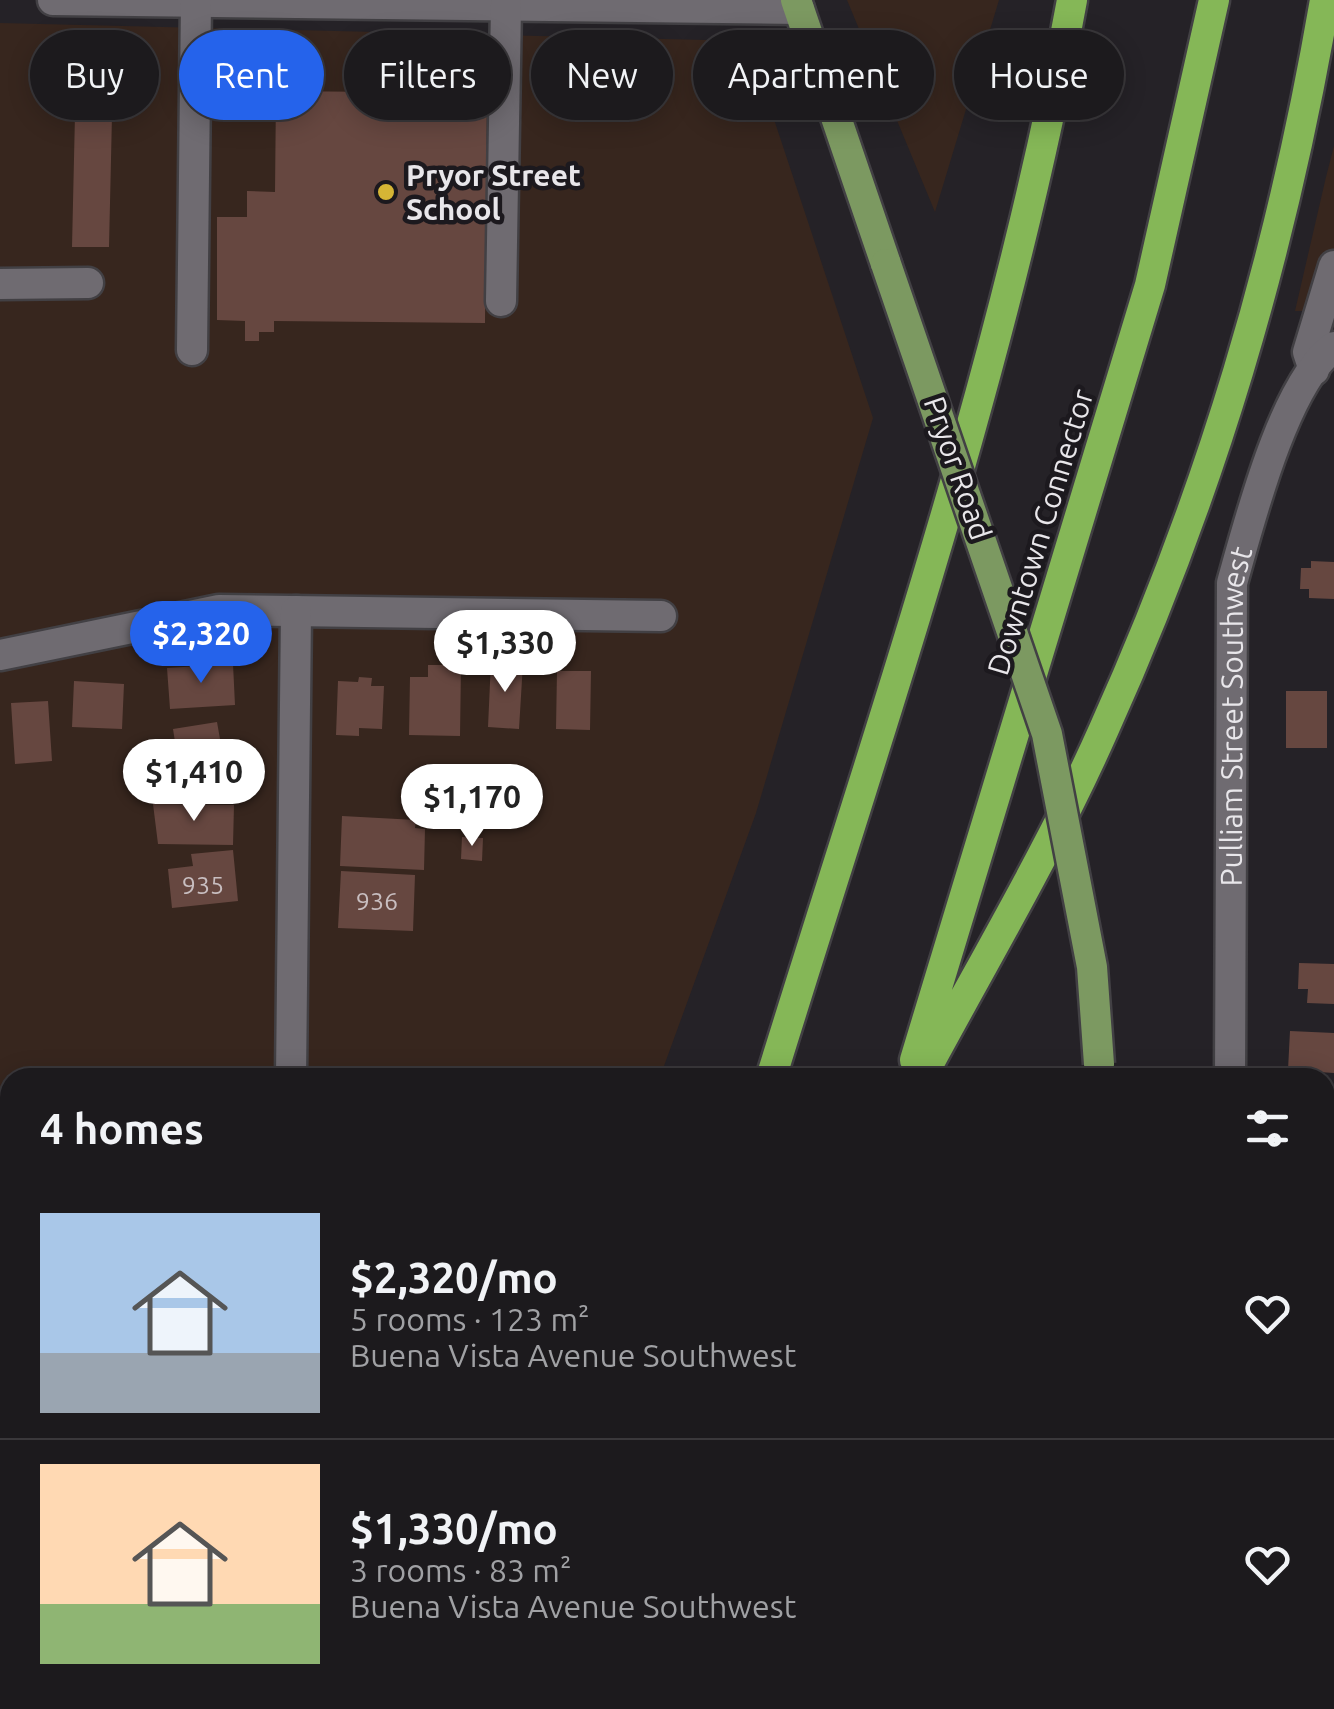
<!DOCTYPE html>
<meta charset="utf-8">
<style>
:root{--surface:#1c1a1d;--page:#29272a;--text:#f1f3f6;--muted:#a0a1a4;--line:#3a383b;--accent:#2563eb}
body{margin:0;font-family:Ubuntu,sans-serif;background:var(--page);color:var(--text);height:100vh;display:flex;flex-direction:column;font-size:38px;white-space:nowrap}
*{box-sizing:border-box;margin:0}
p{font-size:32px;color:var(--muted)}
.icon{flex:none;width:55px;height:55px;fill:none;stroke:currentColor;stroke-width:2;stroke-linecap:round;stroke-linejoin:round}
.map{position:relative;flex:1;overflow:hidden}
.panel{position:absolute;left:0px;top:1068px;width:1335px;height:642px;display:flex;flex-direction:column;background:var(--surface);border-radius:30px 30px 0 0;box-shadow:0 5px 25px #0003,0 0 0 2px var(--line)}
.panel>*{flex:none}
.guide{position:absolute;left:30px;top:30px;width:1275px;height:90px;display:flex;gap:20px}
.price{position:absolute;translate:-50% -85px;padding:0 22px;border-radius:35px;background:#fff;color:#222;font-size:32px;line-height:65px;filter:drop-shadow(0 2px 5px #0008)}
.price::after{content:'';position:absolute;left:50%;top:60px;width:30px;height:22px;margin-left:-15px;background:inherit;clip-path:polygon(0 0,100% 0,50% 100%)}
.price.selected{background:var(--accent);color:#fff}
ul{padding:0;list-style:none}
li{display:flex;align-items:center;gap:30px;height:250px;padding:0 40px}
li+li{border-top:2px solid var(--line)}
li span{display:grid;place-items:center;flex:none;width:280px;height:200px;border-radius:0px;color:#555}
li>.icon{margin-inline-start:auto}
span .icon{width:120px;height:120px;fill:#fffc;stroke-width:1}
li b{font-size:42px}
h2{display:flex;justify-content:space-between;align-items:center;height:120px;padding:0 40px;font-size:42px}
.tag{padding:0 35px;border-radius:45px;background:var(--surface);box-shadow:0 5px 25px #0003,0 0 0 2px var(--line);font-size:35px;line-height:90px}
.tag.selected{background:var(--accent);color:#fff}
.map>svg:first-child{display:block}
.commercial{fill:#37261e}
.building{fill:#664740}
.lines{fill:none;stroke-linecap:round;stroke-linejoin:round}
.minor-casing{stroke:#424044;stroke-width:35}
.major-casing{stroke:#424044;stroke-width:35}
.highway-casing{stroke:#424044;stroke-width:35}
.minor{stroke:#6f6b71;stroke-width:30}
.major{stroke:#7c9961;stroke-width:30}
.highway{stroke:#85b757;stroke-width:30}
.major-bridge-casing{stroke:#424044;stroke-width:35;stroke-linecap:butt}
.major-bridge{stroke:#7c9961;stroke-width:30}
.poi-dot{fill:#d5b535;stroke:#1c191e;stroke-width:4}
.labels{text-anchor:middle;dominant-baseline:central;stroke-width:9;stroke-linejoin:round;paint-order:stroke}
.number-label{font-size:25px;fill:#c8bec0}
.poi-label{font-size:30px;font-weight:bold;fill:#e8e6ea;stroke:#1c191e;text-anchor:start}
.street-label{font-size:30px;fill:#e8e6ea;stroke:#1c191e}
</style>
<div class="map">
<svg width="1334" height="1709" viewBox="0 0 1334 1709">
<rect width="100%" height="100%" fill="#252227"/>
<path class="commercial" d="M847,0H999L935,212Z
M0,23L748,41L873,418L756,813L660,1077L10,1078V1678L0,1667Z
M1334,146V311H1295L1326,177Z
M29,1700H493L491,1709H36Z"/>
<path class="building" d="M76,70L113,71L109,247H72Z
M276,91L487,93L485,323L274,321V332H259V341H245V321L217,320V217H247V191L275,192Z
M1311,561L1334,562V599L1309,598V589H1300L1301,568H1311Z
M491,661L523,663L519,729L488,727Z
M233,664L235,705L170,709L167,668Z
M428,665H461L460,736L409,735L410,677H428Z
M557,671H591L590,730L556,729Z
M359,677L372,678L371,686H384L382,729L359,728V736L336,735L338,681L358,682Z
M74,681L124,684L122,729L72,727Z
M1286,691H1327V748H1286Z
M48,701L52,761L15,764L11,703Z
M217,722L226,773L181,780L173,729Z
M153,804L234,805L233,845L158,844Z
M342,816L416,820L415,828L425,829L424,870L340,866Z
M462,837L483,838L482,861L461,859Z
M233,850L238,901L172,908L168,869L193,866L191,854Z
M341,871L415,875L413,931L338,928Z
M1299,963L1334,964V1004L1307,1003L1308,989H1298Z
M1290,1031L1334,1033V1073L1288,1070Z
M1325,1099L1334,1100V1137H1325Z
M1325,1166H1334V1205H1325Z
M1325,1235H1334V1274H1325Z
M1325,1303L1334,1304V1341H1325Z
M1325,1370H1334V1426L1325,1425Z"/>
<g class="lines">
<defs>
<g id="minor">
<path d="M53,0L799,9"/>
<path d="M0,284L88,283"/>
<path d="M501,301L506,5"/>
<path d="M192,350L196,2"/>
<path d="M1314,370L1308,352L1334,266"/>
<path d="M0,655L219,610L661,616"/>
<path d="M291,1078L296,611"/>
<path id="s1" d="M1230,1078L1232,583C1249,523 1284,383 1334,347"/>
<path d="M0,1173L10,1191"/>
<path d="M0,1264L10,1258"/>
<path d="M1325,1476H1334"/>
<path d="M1325,1505L1334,1503"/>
<path d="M1231,1700V1709"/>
<path d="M285,1709V1700"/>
</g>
<path id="major" d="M796,0L886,264
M948,1709L952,1700"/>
<path id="highway" d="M915,1060L1150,285L1214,0
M771,1078C881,722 1005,366 1072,0
M921,1078C983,962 1051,849 1104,729C1211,492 1281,256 1325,0
M597,1709L599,1700
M734,1709L736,1700"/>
</defs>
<use href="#minor" class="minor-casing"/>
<use href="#major" class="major-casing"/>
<use href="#highway" class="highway-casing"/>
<use href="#minor" class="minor"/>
<use href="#major" class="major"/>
<use href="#highway" class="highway"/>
<defs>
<path id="major-bridge" d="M886,264L1047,734L1092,967L1099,1064"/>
</defs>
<use href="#major-bridge" class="major-bridge-casing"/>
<use href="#major-bridge" class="major-bridge"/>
</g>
<circle class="poi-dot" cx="386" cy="192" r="10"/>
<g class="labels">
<g class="number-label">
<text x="203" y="885">935</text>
<text x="377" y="901">936</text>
</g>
<g class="poi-label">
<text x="406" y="175">Pryor Street<tspan x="406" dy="34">School</tspan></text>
</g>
<g class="street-label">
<text transform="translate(958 468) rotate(71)">Pryor Road</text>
<text transform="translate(1040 532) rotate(-73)">Downtown Connector</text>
<text stroke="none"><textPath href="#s1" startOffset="362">Pulliam Street Southwest</textPath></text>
</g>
</g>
</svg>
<b class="price selected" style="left:201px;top:686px">$2,320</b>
<b class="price" style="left:505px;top:695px">$1,330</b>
<b class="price" style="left:194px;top:824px">$1,410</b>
<b class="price" style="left:472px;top:849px">$1,170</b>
<div class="guide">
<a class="tag">Buy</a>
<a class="tag selected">Rent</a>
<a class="tag">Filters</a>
<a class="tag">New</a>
<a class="tag">Apartment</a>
<a class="tag">House</a>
</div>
<section class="panel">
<h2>4 homes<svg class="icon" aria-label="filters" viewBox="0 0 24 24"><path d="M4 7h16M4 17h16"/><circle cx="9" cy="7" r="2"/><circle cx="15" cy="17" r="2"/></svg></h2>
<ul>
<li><span style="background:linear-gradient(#a9c7e8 70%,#9aa5b1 0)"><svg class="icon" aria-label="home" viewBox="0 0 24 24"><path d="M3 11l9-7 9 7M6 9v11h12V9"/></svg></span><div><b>$2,320/mo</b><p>5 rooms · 123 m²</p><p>Buena Vista Avenue Southwest</p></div><svg class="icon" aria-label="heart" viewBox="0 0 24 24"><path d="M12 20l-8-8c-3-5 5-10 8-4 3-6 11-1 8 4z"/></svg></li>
<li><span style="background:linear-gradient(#ffd9b3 70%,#8fb573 0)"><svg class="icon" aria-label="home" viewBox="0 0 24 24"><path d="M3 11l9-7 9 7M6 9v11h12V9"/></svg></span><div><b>$1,330/mo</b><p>3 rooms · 83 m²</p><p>Buena Vista Avenue Southwest</p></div><svg class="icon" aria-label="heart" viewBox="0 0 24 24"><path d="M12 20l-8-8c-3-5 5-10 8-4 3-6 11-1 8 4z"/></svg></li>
</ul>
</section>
</div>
